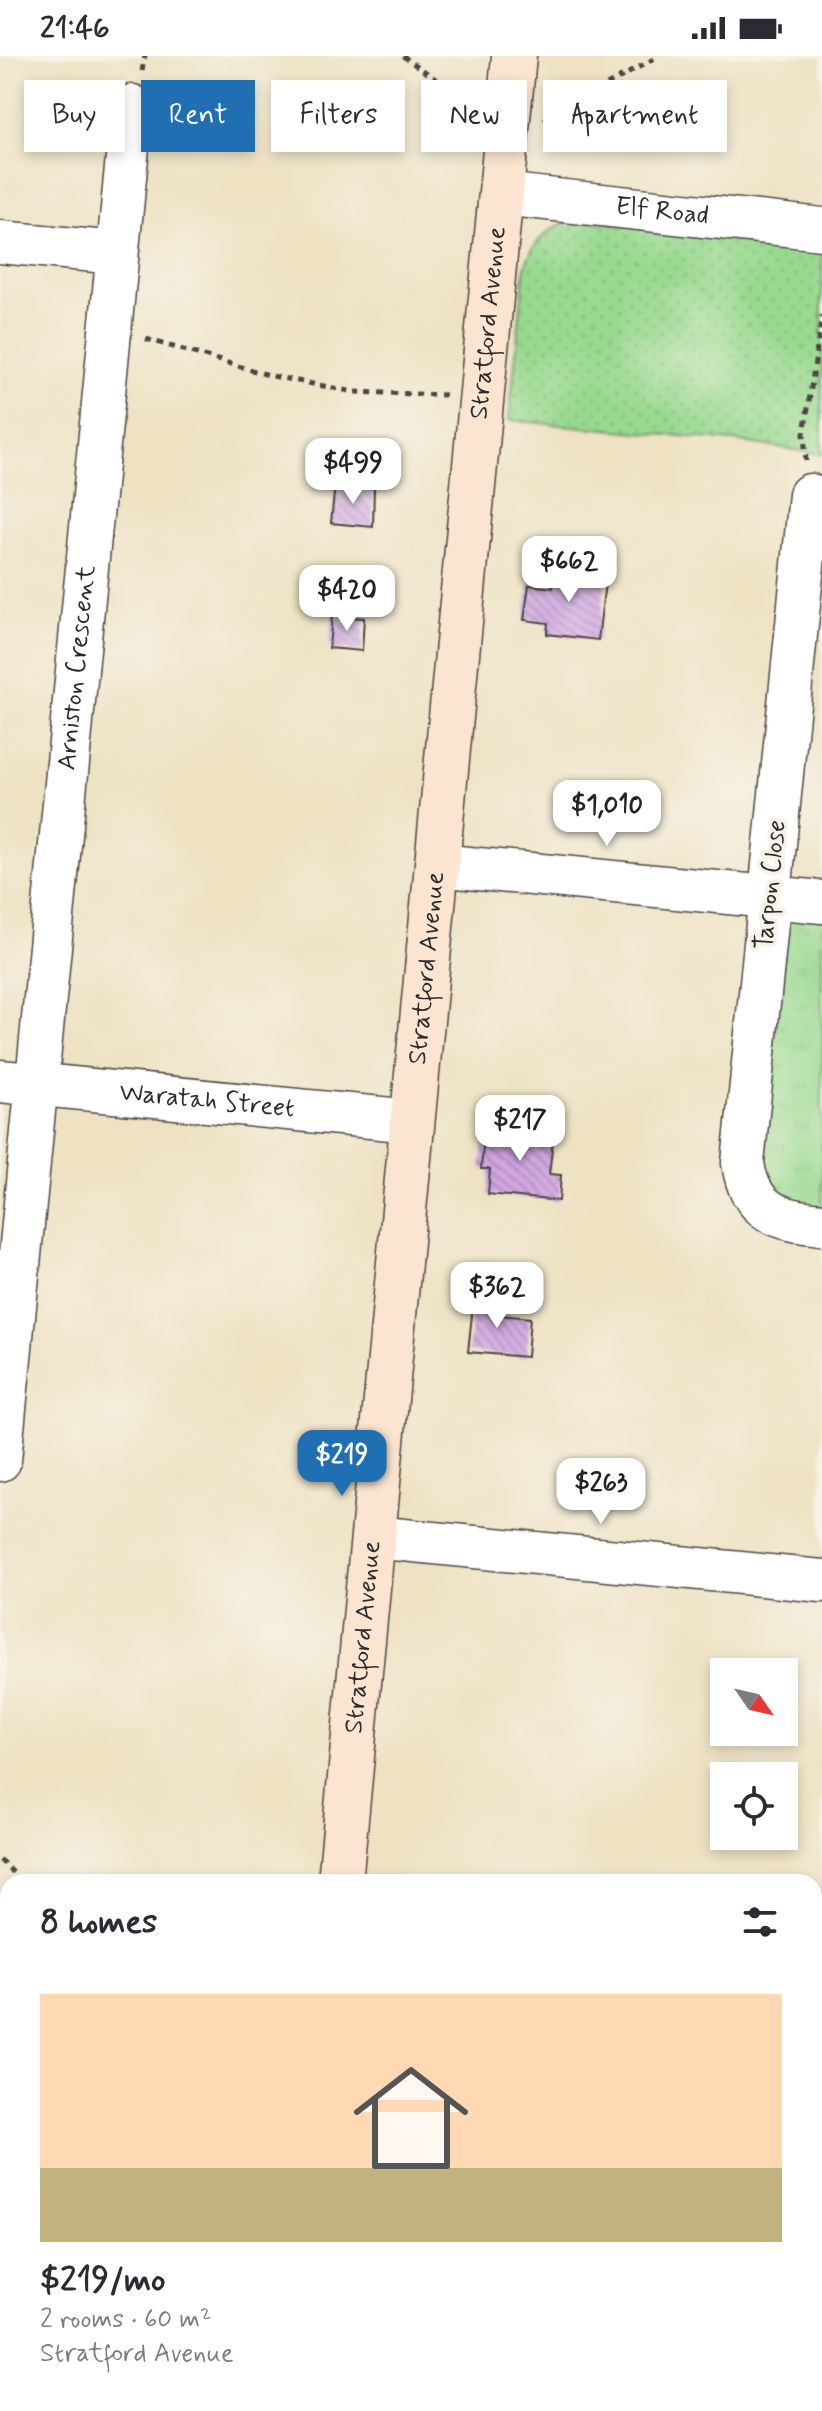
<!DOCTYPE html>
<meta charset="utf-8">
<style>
:root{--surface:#fff;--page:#f7f7f7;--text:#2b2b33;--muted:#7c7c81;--line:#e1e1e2;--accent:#1f6fb2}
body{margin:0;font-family:Mynerve,sans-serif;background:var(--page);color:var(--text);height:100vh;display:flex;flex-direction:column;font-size:30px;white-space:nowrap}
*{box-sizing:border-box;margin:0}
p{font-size:26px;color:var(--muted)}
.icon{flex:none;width:44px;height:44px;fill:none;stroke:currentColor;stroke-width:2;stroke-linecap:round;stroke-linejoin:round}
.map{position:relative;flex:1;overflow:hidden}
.side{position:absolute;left:0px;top:1818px;width:822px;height:538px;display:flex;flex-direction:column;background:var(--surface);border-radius:24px 24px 0 0;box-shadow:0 4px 12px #0003}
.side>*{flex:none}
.top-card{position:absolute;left:24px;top:24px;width:774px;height:72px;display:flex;gap:16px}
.needle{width:52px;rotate:124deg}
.tools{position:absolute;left:710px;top:1602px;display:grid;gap:16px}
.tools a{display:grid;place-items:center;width:88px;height:88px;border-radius:0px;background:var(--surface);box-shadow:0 4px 12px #0003;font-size:40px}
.price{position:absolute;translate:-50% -68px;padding:0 18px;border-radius:16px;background:#fff;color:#222;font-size:26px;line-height:52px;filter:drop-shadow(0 2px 4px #0008)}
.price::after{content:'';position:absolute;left:50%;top:48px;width:24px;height:18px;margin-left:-12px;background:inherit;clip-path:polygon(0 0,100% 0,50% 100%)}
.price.current{background:var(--accent);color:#fff}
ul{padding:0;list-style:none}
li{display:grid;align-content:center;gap:16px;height:424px;padding:0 40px}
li+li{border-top:2px solid var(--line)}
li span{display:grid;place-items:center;height:248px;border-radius:0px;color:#555}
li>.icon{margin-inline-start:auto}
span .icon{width:144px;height:144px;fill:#fffc;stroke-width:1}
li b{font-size:34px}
h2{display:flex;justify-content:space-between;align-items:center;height:96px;padding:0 40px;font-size:34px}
.tag{padding:0 28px;border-radius:0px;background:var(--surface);box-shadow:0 4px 12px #0003;font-size:28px;line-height:72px}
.tag.current{background:var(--accent);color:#fff}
.status{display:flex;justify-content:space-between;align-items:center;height:56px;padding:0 40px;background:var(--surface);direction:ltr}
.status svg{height:22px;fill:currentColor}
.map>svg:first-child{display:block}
.grass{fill:url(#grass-dots);stroke:#62825d;stroke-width:2}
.park{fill:url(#park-tufts);stroke:#62825d;stroke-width:2}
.building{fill:url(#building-back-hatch)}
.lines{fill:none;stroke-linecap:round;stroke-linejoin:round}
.street-casing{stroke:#484642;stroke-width:45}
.secondary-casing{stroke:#484642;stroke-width:47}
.path{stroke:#484642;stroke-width:5;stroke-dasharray:6 6;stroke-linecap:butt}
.street{stroke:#fff;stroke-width:42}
.secondary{stroke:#fce5d0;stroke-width:44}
.labels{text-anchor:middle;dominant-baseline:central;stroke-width:8;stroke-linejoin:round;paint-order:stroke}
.street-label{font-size:26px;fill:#2b2b2b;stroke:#f7f3e8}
</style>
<div class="status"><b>21:46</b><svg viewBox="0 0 49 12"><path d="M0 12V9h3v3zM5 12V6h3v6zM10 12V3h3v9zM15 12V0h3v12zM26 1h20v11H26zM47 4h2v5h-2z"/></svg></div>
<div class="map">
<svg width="822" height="2355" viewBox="0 0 822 2355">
<defs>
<pattern id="grass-dots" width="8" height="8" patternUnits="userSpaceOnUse" patternTransform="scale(2)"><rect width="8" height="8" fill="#98d98f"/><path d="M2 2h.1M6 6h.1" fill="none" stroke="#83ba7c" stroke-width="1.8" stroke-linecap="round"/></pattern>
<pattern id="park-tufts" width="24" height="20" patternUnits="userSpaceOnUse" patternTransform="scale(2)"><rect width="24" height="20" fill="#98d98f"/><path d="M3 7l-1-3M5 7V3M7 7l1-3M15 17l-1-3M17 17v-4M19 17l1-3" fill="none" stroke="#83ba7c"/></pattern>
<pattern id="building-back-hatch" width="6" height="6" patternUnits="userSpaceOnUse" patternTransform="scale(2)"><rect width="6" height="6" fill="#d0a5e1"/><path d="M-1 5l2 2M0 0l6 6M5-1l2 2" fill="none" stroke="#a987b7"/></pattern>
</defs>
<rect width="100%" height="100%" fill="#f7f3e8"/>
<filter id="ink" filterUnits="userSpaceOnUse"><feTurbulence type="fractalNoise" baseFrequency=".0125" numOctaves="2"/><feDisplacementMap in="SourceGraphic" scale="16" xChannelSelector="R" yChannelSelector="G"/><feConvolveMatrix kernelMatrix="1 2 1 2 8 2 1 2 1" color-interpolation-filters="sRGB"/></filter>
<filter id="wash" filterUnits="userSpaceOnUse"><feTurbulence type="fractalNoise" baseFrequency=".006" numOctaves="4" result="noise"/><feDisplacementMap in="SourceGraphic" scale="32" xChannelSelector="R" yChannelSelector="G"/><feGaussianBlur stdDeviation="1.8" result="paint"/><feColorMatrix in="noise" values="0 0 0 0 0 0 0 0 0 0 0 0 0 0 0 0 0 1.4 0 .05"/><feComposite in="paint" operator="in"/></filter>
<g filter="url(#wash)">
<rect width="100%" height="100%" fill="#eee2c3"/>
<path class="grass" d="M573,164L822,187V398L734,385L509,364L525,211C533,185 548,171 573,164Z"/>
<path class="park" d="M822,859V1156L795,1154L759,1120L787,865L797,860Z"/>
<g id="blocks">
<path class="building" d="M335,428L374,432L373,471L331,467Z
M555,512L606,518L598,584L547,578L548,567L524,564L529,529L553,532Z
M332,560L364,562L362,595L329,592Z
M485,1070L554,1076L549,1118L561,1119L559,1145L488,1138L490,1113H481Z
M474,1240L500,1242L498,1259L530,1262L527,1301L468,1296Z"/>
</g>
</g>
<g filter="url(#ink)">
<use href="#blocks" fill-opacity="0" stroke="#484642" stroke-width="2"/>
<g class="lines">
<defs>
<g id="street">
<path id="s1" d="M501,138L822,173"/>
<path d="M0,186L117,197"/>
<path d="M810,439L743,1107C750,1156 778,1164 822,1168"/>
<path d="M437,809L822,846"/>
<path id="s2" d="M0,1025L412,1065"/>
<path id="s3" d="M0,1404L132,50"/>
<path d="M373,1481L822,1525"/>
<path d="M814,1887H822"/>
<path d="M814,2250L822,2251"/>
</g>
<g id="secondary">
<path id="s4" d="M340,1826L514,0"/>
<path d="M289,2355L290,2348"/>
</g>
</defs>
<use href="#street" class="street-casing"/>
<use href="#secondary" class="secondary-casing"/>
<path class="path" d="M403,0L471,48
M142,15L145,0
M544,64L659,0
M146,283L272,320L354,336L445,339
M806,405L804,378L822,259
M0,1804L23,1826
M0,1939H8"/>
<use href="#street" class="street"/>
<use href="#secondary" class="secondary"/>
</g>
</g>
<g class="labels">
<g class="street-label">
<text stroke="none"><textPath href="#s1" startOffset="162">Elf Road</textPath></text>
<text stroke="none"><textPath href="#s4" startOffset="1566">Stratford Avenue</textPath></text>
<text stroke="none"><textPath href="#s3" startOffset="796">Arniston Crescent</textPath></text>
<text transform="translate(771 829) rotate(-84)">Tarpon Close</text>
<text stroke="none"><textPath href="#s4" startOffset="918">Stratford Avenue</textPath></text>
<text stroke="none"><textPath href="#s2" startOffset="208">Waratah Street</textPath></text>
<text stroke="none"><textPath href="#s4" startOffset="246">Stratford Avenue</textPath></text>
</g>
</g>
</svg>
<div class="tools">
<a><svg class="needle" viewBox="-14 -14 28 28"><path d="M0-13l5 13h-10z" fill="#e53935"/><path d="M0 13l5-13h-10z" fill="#7c7c81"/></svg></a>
<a><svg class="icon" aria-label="locate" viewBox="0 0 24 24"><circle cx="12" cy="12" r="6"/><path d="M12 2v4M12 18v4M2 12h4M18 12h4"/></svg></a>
</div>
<b class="price" style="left:353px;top:450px">$499</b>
<b class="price" style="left:569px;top:548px">$662</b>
<b class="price" style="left:347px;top:577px">$420</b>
<b class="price" style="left:607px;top:792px">$1,010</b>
<b class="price" style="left:520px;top:1107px">$217</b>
<b class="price" style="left:497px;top:1274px">$362</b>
<b class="price current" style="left:342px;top:1442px">$219</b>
<b class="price" style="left:601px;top:1470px">$263</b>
<div class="top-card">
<a class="tag">Buy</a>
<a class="tag current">Rent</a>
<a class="tag">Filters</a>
<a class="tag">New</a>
<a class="tag">Apartment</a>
</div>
<section class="side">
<h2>8 homes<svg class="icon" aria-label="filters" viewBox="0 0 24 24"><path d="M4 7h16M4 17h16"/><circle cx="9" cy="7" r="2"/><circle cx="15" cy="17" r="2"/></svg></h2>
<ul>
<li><span style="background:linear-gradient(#ffd9b3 70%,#c2b280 0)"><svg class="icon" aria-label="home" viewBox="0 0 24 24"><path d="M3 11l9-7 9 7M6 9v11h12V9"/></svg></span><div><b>$219/mo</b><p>2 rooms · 60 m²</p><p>Stratford Avenue</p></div></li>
</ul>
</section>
</div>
